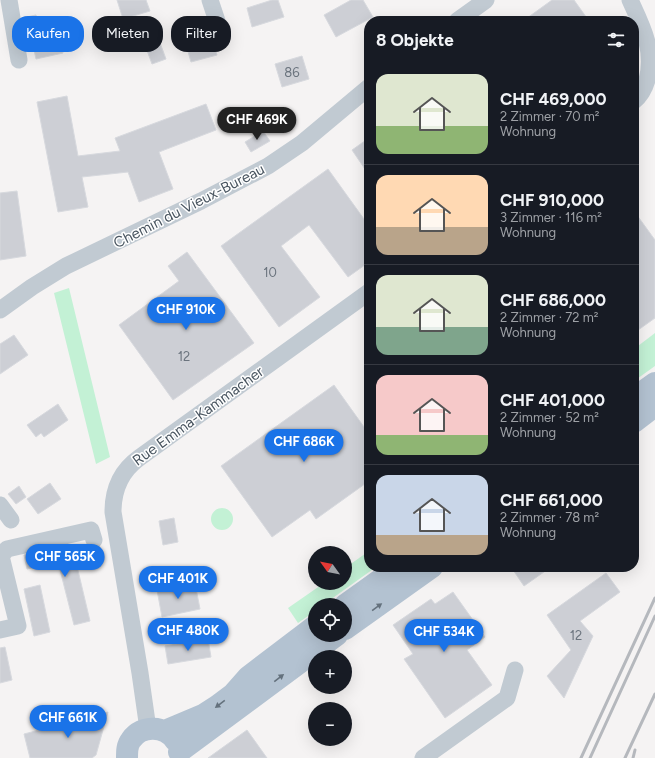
<!DOCTYPE html>
<html lang="de">
<meta charset="utf-8">
<style>
:root{--surface:#171b24;--page:#242831;--text:#f1f3f6;--muted:#9ea1a6;--line:#363941;--accent:#1a73e8}
body{margin:0;font-family:Figtree,sans-serif;background:var(--page);color:var(--text);height:100vh;display:flex;flex-direction:column;font-size:15px;white-space:nowrap}
*{box-sizing:border-box;margin:0}
p{font-size:13px;color:var(--muted)}
.icon{flex:none;width:22px;height:22px;fill:none;stroke:currentColor;stroke-width:2;stroke-linecap:round;stroke-linejoin:round}
.map{position:relative;flex:1;overflow:hidden}
.panel{position:absolute;left:364px;top:16px;width:275px;height:556px;display:flex;flex-direction:column;background:var(--surface);border-radius:16px;box-shadow:0 4px 16px #0002}
.panel>*{flex:none}
.banner{position:absolute;left:12px;top:16px;width:292px;height:36px;display:flex;gap:8px}
.needle{width:26px;rotate:303deg}
.tools{position:absolute;left:308px;top:546px;display:grid;gap:8px}
.tools a{display:grid;place-items:center;width:44px;height:44px;border-radius:50%;background:var(--surface);box-shadow:0 4px 16px #0002;font-size:20px}
.price{position:absolute;translate:-50% -34px;padding:0 9px;border-radius:14px;background:var(--accent);color:#fff;font-size:13px;line-height:26px;filter:drop-shadow(0 1px 2px #0008)}
.price::after{content:'';position:absolute;left:50%;top:24px;width:12px;height:9px;margin-left:-6px;background:inherit;clip-path:polygon(0 0,100% 0,50% 100%)}
.price.active{background:#222;color:#fff}
ul{padding:0;list-style:none}
li{display:flex;align-items:center;gap:12px;height:100px;padding:0 12px}
li+li{border-top:1px solid var(--line)}
li span{display:grid;place-items:center;flex:none;width:112px;height:80px;border-radius:12px;color:#555}
li>.icon{margin-inline-start:auto}
span .icon{width:48px;height:48px;fill:#fffc;stroke-width:1}
li b{font-size:17px}
h2{display:flex;justify-content:space-between;align-items:center;height:48px;padding:0 12px;font-size:17px}
.pill{padding:0 14px;border-radius:16px;background:var(--surface);box-shadow:0 4px 16px #0002;font-size:14px;line-height:36px}
.pill.active{background:var(--accent);color:#fff}
.map>svg:first-child{display:block}
.green{fill:#c3f1d5}
.building{fill:#cdcfd5;stroke:#d7d9de}
.lines{fill:none;stroke-linecap:round;stroke-linejoin:round}
.minor{stroke:#c1cad2;stroke-width:17}
.major{stroke:#b3c2d1;stroke-width:22}
.rail{stroke:#b5b8bd;stroke-width:3}
.oneway{fill:#64717d}
.labels{text-anchor:middle;dominant-baseline:central;stroke-width:3;stroke-linejoin:round;paint-order:stroke}
.number-label{font-size:13px;fill:#6b747e}
.street-label{font-size:15px;fill:#4a5661;stroke:#fff}
</style>
<div class="map">
<svg width="655" height="758" viewBox="0 0 655 758">
<rect width="100%" height="100%" fill="#f5f3f3"/>
<path class="green" d="M69,288L110,457L96,464L54,293Z
M655,333V366L634,381V349Z
M211 519a11 11 0 1 1 22 0a11 11 0 1 1-22 0Z
M369,551V567H376L323,605H315V611L298,623L288,608L324,583H345V568Z"/>
<path class="building" d="M117,0H146L150,11L123,19Z
M272,0H278L284,17L252,27L247,8Z
M351,0H363L373,17L336,37L324,15Z
M552,0H574L589,21H523Z
M36,15L40,30L25,33L22,18Z
M58,30L63,53L36,59L31,36Z
M211,34L217,55L191,62L185,41Z
M159,40L166,59L152,64L145,45Z
M302,56L309,79L282,87L275,64Z
M67,96L78,156L120,151L115,138L206,104L216,130L159,152L173,189L139,202L128,172L82,177L88,207L58,212L37,102Z
M263,131L270,141L251,152L245,142Z
M369,138V175L352,150Z
M328,169L369,226V262L348,277L309,225L281,246L320,297L279,327L221,246Z
M17,191L26,256L0,260V193Z
M634,211L655,240V318L634,333Z
M187,252L254,343L173,400L119,325L179,281L168,266Z
M14,335L28,355L0,374V344Z
M334,385L369,434V481L316,519L310,510L272,537L221,466Z
M58,404L68,420L44,437L41,433L36,437L27,425Z
M50,483L61,499L38,514L27,499Z
M19,486L26,497L16,504L8,494Z
M174,518L178,542L163,545L159,521Z
M72,545L90,621L74,625L58,562L27,569L24,555Z
M511,567H551L524,586Z
M606,573L620,592L580,621L593,636L564,698L547,676L571,650L547,615Z
M195,583L200,609L162,617L157,590Z
M40,585L50,632L34,636L24,589Z
M453,592L485,637L467,650L492,685L445,718L404,659L413,654L393,625L431,599L435,604Z
M208,639L211,657L168,664L165,646Z
M5,647L12,680L0,683V648Z
M108,712L96,755L92,758H30L24,734Z
M247,730L267,758H208Z"/>
<g class="lines">
<path class="minor" d="M9,0L19,60
M210,0L218,24
M630,0C642,26 655,50 647,80C645,87 640,96 634,101
M457,21L486,0
M0,310L32,287L66,266L201,201L268,166L302,143L369,87
M0,505L11,520
M0,630L18,626L1,556L7,549L91,530L94,540
M148,729L140,673L113,512C113,490 121,471 139,458L369,292
M423,758L507,698L515,670"/>
<path class="major" d="M634,398L655,383
M634,422L655,406
M345,605L398,567
M345,629L432,567
M165,731L203,715L217,706L233,694L248,677L315,626
M179,752L337,635
M127,758C127,751 127,745 131,740C142,724 165,726 175,740"/>
<path class="rail" d="M581,758L655,598
M590,758L655,616
M625,758L655,694
M633,758L635,750"/>
</g>
<defs><path id="oneway-solid" d="M-6-.8H1V-3.2L6.5 0L1 3.2V.8H-6Z"/></defs>
<g class="oneway">
<use href="#oneway-solid" transform="translate(377 607) rotate(-36)"/>
<use href="#oneway-solid" transform="translate(279 678) rotate(-38)"/>
<use href="#oneway-solid" transform="translate(220 704) rotate(143)"/>
</g>
<g class="labels">
<g class="number-label">
<text x="292" y="72">86</text>
<text x="270" y="272">10</text>
<text x="184" y="356">12</text>
<text x="576" y="635">12</text>
</g>
<g class="street-label">
<text transform="translate(189 206) rotate(-27)">Chemin du Vieux-Bureau</text>
<text transform="translate(198 416) rotate(-36)">Rue Emma-Kammacher</text>
</g>
</g>
</svg>
<div class="tools">
<a><svg class="needle" viewBox="-14 -14 28 28"><path d="M0-13l5 13h-10z" fill="#e53935"/><path d="M0 13l5-13h-10z" fill="#9ea1a6"/></svg></a>
<a><svg class="icon" aria-label="locate" viewBox="0 0 24 24"><circle cx="12" cy="12" r="6"/><path d="M12 2v4M12 18v4M2 12h4M18 12h4"/></svg></a>
<a>+</a>
<a>−</a>
</div>
<b class="price active" style="left:257px;top:141px">CHF 469K</b>
<b class="price" style="left:186px;top:331px">CHF 910K</b>
<b class="price" style="left:304px;top:463px">CHF 686K</b>
<b class="price" style="left:65px;top:578px">CHF 565K</b>
<b class="price" style="left:178px;top:600px">CHF 401K</b>
<b class="price" style="left:188px;top:652px">CHF 480K</b>
<b class="price" style="left:444px;top:653px">CHF 534K</b>
<b class="price" style="left:68px;top:739px">CHF 661K</b>
<div class="banner">
<a class="pill active">Kaufen</a>
<a class="pill">Mieten</a>
<a class="pill">Filter</a>
</div>
<section class="panel">
<h2>8 Objekte<svg class="icon" aria-label="filters" viewBox="0 0 24 24"><path d="M4 7h16M4 17h16"/><circle cx="9" cy="7" r="2"/><circle cx="15" cy="17" r="2"/></svg></h2>
<ul>
<li><span style="background:linear-gradient(#dfe7d0 65%,#8fb573 0)"><svg class="icon" aria-label="home" viewBox="0 0 24 24"><path d="M3 11l9-7 9 7M6 9v11h12V9"/></svg></span><div><b>CHF 469,000</b><p>2 Zimmer · 70 m²</p><p>Wohnung</p></div></li>
<li><span style="background:linear-gradient(#ffd9b3 65%,#b9a48a 0)"><svg class="icon" aria-label="home" viewBox="0 0 24 24"><path d="M3 11l9-7 9 7M6 9v11h12V9"/></svg></span><div><b>CHF 910,000</b><p>3 Zimmer · 116 m²</p><p>Wohnung</p></div></li>
<li><span style="background:linear-gradient(#dfe7d0 65%,#7fa58c 0)"><svg class="icon" aria-label="home" viewBox="0 0 24 24"><path d="M3 11l9-7 9 7M6 9v11h12V9"/></svg></span><div><b>CHF 686,000</b><p>2 Zimmer · 72 m²</p><p>Wohnung</p></div></li>
<li><span style="background:linear-gradient(#f6c9c9 75%,#8fb573 0)"><svg class="icon" aria-label="home" viewBox="0 0 24 24"><path d="M3 11l9-7 9 7M6 9v11h12V9"/></svg></span><div><b>CHF 401,000</b><p>2 Zimmer · 52 m²</p><p>Wohnung</p></div></li>
<li><span style="background:linear-gradient(#c9d6e8 75%,#b9a48a 0)"><svg class="icon" aria-label="home" viewBox="0 0 24 24"><path d="M3 11l9-7 9 7M6 9v11h12V9"/></svg></span><div><b>CHF 661,000</b><p>2 Zimmer · 78 m²</p><p>Wohnung</p></div></li>
</ul>
</section>
</div>
